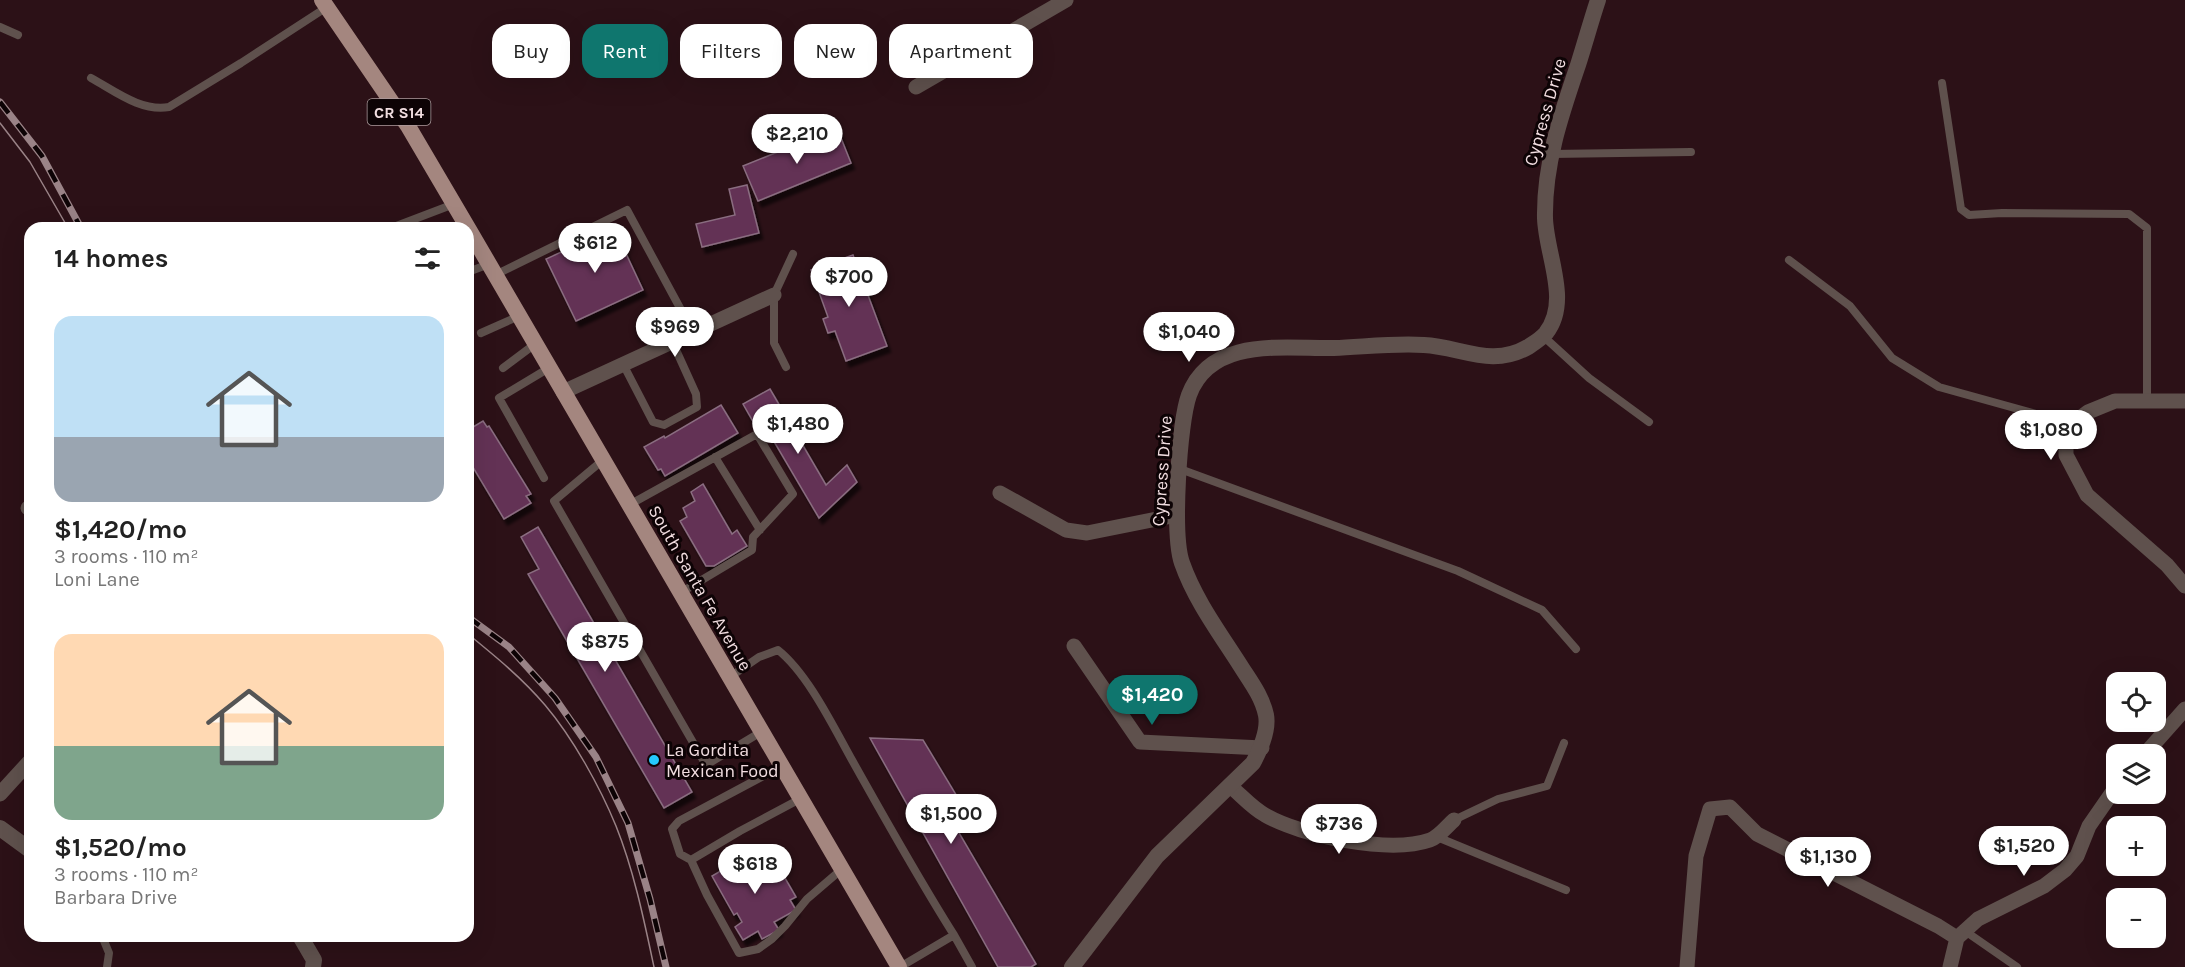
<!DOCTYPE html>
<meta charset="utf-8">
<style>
:root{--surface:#fff;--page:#f2f2f2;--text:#222;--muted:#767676;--accent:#0f766e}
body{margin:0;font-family:Karla,sans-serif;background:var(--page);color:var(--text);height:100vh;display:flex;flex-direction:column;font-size:22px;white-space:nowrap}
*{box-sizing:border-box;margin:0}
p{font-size:20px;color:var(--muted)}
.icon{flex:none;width:33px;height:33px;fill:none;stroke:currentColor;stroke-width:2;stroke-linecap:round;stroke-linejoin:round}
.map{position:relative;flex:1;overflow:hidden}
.panel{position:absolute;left:24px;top:222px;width:450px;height:720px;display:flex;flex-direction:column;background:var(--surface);border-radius:18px;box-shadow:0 6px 24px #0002}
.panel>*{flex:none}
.top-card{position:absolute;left:492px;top:24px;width:570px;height:54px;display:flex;gap:12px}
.fabs{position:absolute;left:2106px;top:672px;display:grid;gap:12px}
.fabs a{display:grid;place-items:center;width:60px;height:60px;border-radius:12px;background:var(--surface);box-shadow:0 6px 24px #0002;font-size:30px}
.price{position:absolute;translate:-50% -51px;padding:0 14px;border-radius:21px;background:#fff;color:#222;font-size:20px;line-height:39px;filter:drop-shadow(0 2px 3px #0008)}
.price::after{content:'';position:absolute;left:50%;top:36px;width:18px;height:14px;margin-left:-9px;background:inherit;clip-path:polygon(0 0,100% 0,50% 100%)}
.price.on{background:var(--accent);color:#fff}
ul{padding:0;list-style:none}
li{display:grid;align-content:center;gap:12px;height:318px;padding:0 30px}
li span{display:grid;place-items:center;height:186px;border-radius:18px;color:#555}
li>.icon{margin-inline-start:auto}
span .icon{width:108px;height:108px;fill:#fffc;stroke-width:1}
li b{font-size:26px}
h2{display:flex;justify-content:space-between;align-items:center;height:72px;padding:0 30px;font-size:26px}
.chip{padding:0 21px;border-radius:18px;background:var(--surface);box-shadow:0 6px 24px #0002;font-size:21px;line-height:54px}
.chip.on{background:var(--accent);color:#fff}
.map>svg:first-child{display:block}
.building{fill:#633255;stroke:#8a6d80;stroke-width:1.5;filter:url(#shadow)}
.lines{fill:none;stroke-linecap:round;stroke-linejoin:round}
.service{stroke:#5f514d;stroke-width:8}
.minor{stroke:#5f514d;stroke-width:15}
.tertiary{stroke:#5f514d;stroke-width:16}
.primary{stroke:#a4867f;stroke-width:16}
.tram{stroke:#9a8387;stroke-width:1.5}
.rail-casing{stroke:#9a8387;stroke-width:7}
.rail{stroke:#0d0305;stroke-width:4.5;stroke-dasharray:14;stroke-linecap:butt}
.poi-dot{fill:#25c9fe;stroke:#0d0305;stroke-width:2}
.labels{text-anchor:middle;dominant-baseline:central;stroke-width:6;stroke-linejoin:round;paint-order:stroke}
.shield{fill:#0d0305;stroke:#ad9c9e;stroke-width:1.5}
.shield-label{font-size:16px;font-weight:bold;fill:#f1dde0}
.street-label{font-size:18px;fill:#f1dde0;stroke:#0d0305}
.poi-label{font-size:18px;fill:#f1dde0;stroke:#0d0305;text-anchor:start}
</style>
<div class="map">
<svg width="2185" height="967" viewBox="0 0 2185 967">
<defs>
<filter id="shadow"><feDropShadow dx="3.5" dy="6" stdDeviation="1.5" flood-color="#0009"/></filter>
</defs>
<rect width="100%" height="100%" fill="#2c1117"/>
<path class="building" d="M837,128L851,163L758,201L743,166Z
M747,185L759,233L702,247L696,224L735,215L729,189Z
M614,228L643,290L576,321L546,259Z
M853,255L887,346L846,361L835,331L828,333L823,319L828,317L811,270Z
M770,389L826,485L847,465L857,482L819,518L762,421L755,425L743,404Z
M721,405L738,433L665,476L661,469L658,470L644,447L664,436L665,438Z
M483,421L487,427L489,426L531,494L526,496L531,503L504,519L468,459V430Z
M703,484L732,534L737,530L747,546L714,566H706L680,521L687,517L683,508L695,501L691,492Z
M538,527L692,792L664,808L528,574L539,569L521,537Z
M870,738L923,740L958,798L952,821L1036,964L1031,967H998Z
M758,849L777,882L785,878L796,897L790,900L796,910L774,922L779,930L762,939L758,931L743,940L735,927L742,922L737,913L734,915L712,876Z"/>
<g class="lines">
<path class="service" d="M0,27L18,35
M91,78C115,91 141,112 169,107L241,63L327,7
M1942,83L1961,209L1969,215L2002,213L2129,214L2147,228V401
M1551,154L1691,152
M391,228L454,204
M1789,260L1850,306L1892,358L1939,387L2072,424
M468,272L489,264
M495,275L627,210L693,332
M481,333L519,316
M1543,336L1589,378L1649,422
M623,364L653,422L664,425L697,407L696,394L672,341
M786,367L774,343V295L793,254
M503,368L535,344
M715,457L760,530
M603,460L554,501L706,765L761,732
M1180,469L1458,571L1542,610L1576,649
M544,478L499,398L549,368
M629,505L757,434L793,494L753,537L752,550L680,593
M730,677L759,657L778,650C808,674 833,726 852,760C885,819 918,878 954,935
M782,766L679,821L672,829L680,854L691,860L707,895L739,953L758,949L772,939L785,926L807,899L842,869
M1454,820L1498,799L1547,786L1564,743
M1437,837L1566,890
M691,860L740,831L800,799
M1965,931L2017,967
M102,936L109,953L107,967
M900,967L954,935L972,967"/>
<path class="minor" d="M916,87L1066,0
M563,392L774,295
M2185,401H2115L2088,412L2072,424L2066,438V455L2087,495L2167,565L2185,586
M1000,493L1066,530L1087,533L1177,515
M28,508H30
M1074,646L1140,742L1262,748
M2145,754L2185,709
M1230,786C1241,795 1252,808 1265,815C1301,836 1390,854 1430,840C1439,837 1447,826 1454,820
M0,794L30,761
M1687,967L1696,856L1710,809L1730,807L1757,834L1938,926L1957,938
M1950,967L1957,938L1978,919L2044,886L2065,870L2077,856L2089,826L2116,787"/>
<path class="tertiary" d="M0,828L30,850
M300,936L314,960L313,967
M1072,967L1157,856L1253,763C1260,750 1269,731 1266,715C1262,696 1250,681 1240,665C1219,632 1195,600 1182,563C1172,535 1179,423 1189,395C1211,336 1285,349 1334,348C1363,347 1394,343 1424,345C1461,347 1492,368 1528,347C1534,343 1541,339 1546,333C1571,301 1546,255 1545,218C1544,164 1561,115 1578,65C1585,43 1591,21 1598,0"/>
<path class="primary" d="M322,0L408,126L468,228
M468,228L899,967"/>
<path class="tram" d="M0,123L30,162L68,228
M468,634C495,656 522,678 545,705C573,738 600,787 616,826C634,871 644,920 654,967"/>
<defs>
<path id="rail" d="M0,102L42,156L81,228
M468,617L509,647L555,698L596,757L628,823L650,899L666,967"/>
</defs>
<use href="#rail" class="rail-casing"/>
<use href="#rail" class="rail"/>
</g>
<circle class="poi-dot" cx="654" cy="760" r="6"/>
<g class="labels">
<rect class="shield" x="367.5" y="99" width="63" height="26" rx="4.5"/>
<g class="shield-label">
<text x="399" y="112">CR S14</text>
</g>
<g class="street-label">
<text transform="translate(1545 112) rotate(-74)">Cypress Drive</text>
<text transform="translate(1162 471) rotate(-86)">Cypress Drive</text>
<text transform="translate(700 588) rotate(60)">South Santa Fe Avenue</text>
</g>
<g class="poi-label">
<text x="666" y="750">La Gordita<tspan x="666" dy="21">Mexican Food</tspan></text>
</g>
</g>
</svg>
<div class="fabs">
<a><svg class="icon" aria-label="locate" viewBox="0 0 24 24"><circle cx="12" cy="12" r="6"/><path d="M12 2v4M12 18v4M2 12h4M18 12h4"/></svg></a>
<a><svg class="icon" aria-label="layers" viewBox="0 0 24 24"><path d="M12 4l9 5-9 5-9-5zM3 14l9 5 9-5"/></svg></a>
<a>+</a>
<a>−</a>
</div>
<b class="price" style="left:797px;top:165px">$2,210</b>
<b class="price" style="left:595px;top:274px">$612</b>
<b class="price" style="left:849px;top:308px">$700</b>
<b class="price" style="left:675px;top:358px">$969</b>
<b class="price" style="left:1189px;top:363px">$1,040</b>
<b class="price" style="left:798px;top:455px">$1,480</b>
<b class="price" style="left:2051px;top:461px">$1,080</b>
<b class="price" style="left:605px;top:673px">$875</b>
<b class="price on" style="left:1152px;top:726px">$1,420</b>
<b class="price" style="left:951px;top:845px">$1,500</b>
<b class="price" style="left:1339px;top:855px">$736</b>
<b class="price" style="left:2024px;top:877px">$1,520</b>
<b class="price" style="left:1828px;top:888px">$1,130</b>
<b class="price" style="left:755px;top:895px">$618</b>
<div class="top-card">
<a class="chip">Buy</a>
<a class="chip on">Rent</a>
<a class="chip">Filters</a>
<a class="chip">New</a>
<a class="chip">Apartment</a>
</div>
<section class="panel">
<h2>14 homes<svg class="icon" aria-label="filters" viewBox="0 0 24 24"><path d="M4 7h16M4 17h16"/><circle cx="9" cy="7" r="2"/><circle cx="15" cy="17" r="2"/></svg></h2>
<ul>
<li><span style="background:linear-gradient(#bfe0f5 65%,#9aa5b1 0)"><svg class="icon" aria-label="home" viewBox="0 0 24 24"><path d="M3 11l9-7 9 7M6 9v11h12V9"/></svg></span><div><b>$1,420/mo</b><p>3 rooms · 110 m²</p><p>Loni Lane</p></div></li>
<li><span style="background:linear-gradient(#ffd9b3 60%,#7fa58c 0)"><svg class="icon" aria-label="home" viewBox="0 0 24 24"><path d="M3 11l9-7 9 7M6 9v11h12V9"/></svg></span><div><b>$1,520/mo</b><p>3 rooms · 110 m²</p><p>Barbara Drive</p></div></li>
</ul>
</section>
</div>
